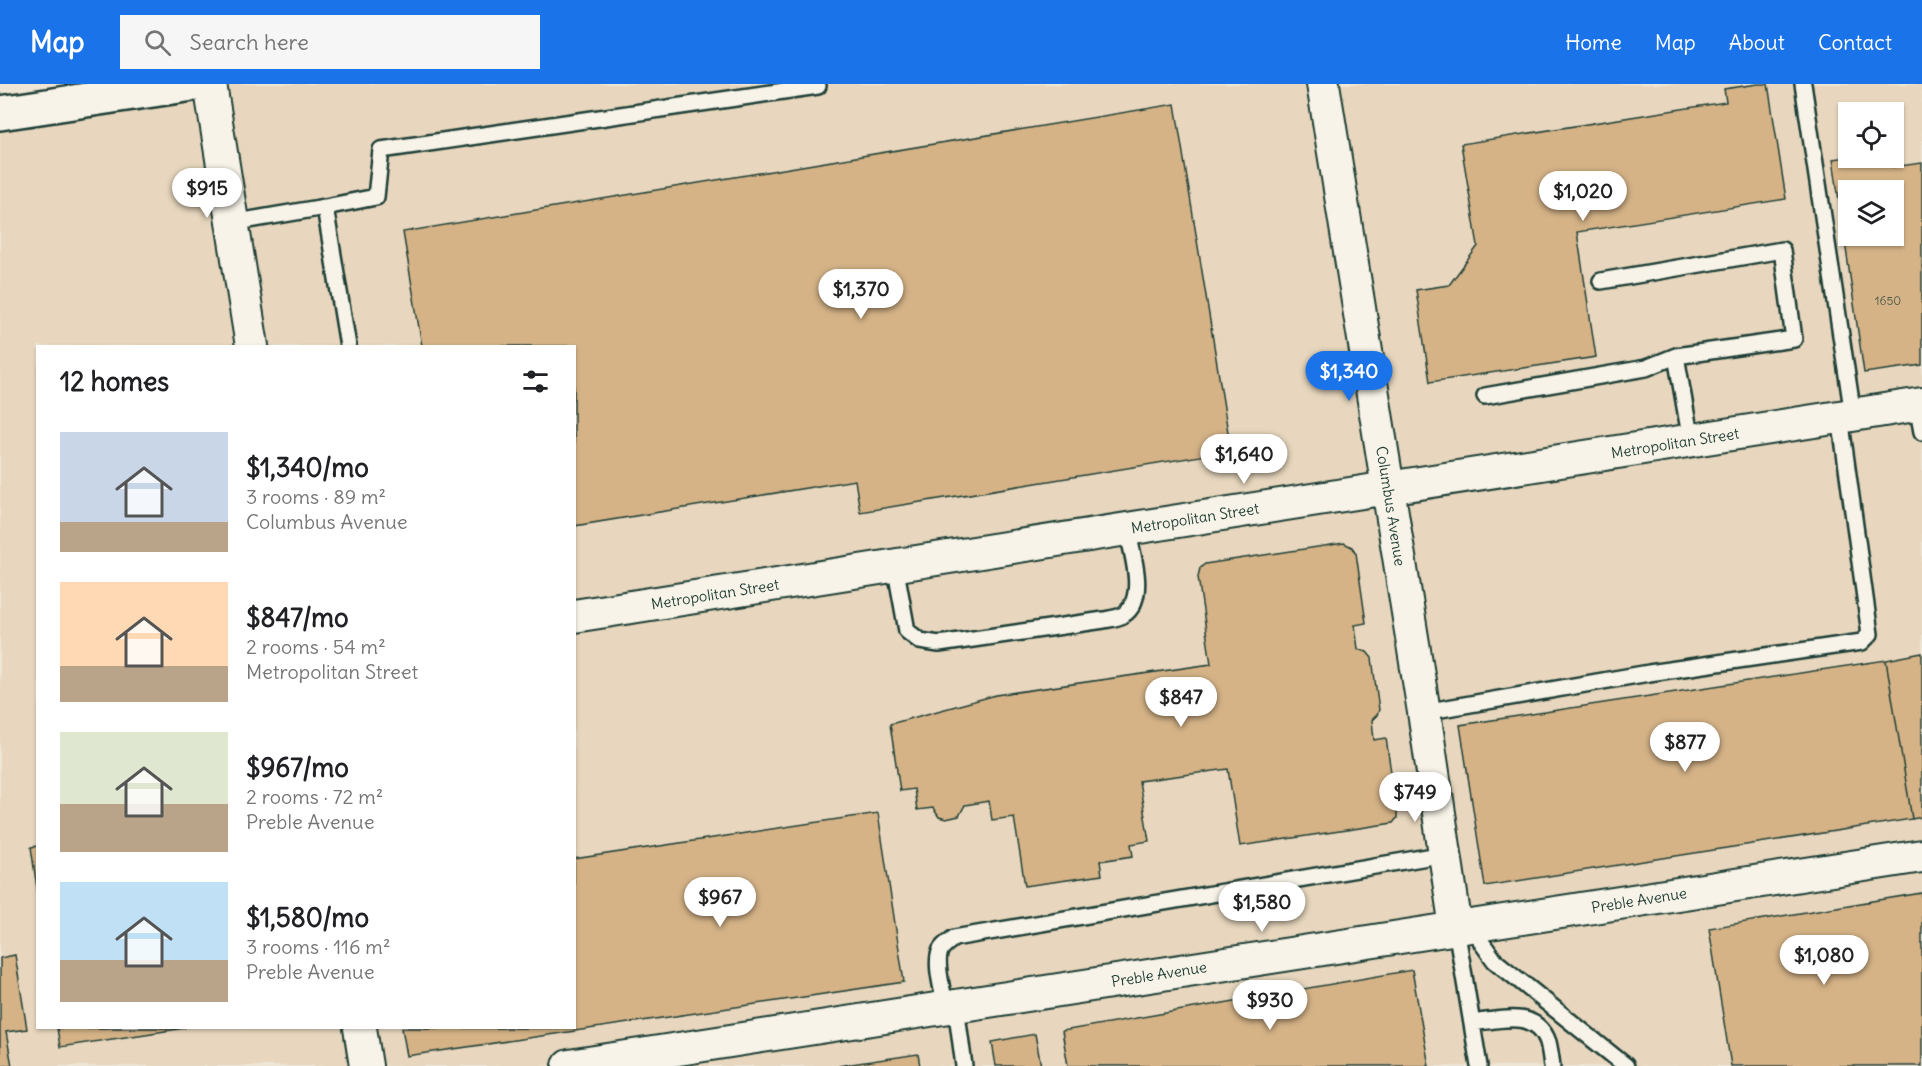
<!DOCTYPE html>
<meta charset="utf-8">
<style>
:root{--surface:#fff;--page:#f6f6f6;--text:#202124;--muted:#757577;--accent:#1a73e8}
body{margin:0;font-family:Delius,sans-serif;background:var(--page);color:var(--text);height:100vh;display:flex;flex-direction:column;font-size:22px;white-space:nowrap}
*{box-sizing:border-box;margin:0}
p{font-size:20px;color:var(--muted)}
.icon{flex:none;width:33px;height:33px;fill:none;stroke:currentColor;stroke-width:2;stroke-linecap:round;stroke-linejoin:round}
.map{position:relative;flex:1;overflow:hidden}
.side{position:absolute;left:36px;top:261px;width:540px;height:684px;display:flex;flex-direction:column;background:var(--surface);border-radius:0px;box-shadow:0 2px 4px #0004}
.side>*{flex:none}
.buttons{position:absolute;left:1838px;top:18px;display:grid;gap:12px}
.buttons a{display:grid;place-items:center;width:66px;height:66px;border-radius:0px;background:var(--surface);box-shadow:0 2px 4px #0004;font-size:30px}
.price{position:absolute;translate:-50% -51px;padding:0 14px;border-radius:21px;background:#fff;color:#222;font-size:20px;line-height:39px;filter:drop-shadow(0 2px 3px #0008)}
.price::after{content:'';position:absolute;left:50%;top:36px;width:18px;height:14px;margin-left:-9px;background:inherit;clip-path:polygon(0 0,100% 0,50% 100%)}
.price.current{background:var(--accent);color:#fff}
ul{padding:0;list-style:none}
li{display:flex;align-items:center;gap:18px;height:150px;padding:0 24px}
li span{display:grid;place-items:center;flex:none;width:168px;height:120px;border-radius:0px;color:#555}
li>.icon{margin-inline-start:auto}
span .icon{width:72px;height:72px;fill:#fffc;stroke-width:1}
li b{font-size:26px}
h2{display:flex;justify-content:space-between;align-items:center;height:72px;padding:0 24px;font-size:26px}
header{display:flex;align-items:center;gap:36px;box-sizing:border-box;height:84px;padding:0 30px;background:var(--accent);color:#fff}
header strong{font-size:28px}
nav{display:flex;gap:33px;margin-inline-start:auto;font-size:21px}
.search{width:420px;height:54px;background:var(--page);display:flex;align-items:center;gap:15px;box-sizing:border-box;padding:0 21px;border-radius:0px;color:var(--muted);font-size:22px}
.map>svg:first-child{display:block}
.built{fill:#e8d7be;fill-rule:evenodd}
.building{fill:#d5b387;stroke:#1f3d34;stroke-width:1.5;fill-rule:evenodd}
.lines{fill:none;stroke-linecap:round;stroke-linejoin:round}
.service-casing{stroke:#1f3d34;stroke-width:20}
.minor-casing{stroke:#1f3d34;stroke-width:36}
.tertiary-casing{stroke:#1f3d34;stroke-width:38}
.service{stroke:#f7f3e8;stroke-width:15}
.minor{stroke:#f7f3e8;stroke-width:32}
.tertiary{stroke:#f7f3e8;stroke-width:33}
.labels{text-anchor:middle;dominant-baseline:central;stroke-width:4.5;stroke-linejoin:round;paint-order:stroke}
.number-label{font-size:12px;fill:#4c5a49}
.street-label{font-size:15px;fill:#1f3d34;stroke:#f7f3e8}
</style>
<header>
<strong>Map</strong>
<div class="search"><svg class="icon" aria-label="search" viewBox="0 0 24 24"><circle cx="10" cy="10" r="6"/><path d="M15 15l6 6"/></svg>Search here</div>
<nav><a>Home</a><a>Map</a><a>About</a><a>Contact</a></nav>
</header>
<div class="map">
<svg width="1922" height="982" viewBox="0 0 1922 982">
<rect width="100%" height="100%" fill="#f0e6d5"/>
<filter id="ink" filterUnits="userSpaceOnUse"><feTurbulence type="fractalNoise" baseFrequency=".0167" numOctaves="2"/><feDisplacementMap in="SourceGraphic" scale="12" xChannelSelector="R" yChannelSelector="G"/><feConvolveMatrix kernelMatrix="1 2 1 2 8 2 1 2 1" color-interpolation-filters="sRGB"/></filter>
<g filter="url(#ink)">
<path class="built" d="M193,0H1922V982H0V29ZM1848,28H1893V74H1848ZM1848,106H1893V152H1848ZM38,262H574V944H38Z"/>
<path class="building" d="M1758,0H1768L1786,115L1577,148L1596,273L1430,298L1416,206L1449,201L1478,162L1461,60L1726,18L1724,5Z
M1175,20L1231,367L860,428L855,396L574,442V262H422L403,148Z
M1848,73L1891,74L1892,83L1922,79V281L1864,289L1833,75ZM1848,106H1893V152H1848Z
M1344,459L1352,463L1356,469L1366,539L1355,541L1358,565L1367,568L1372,574L1379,626L1377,631L1372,636L1374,656L1386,654L1397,730V734L1393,739L1240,762L1228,685L1139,697L1149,757L1131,760L1133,772L1100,777L1102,791L1025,802L1014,733L992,736L989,717L965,721L959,732L946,735L939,733L933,724L917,726L914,705L900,707L890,640L996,611L1211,580L1198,493L1200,484L1205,480Z
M1922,569V733L1912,735L1886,576Z
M1886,576L1912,735L1485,802L1460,641Z
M878,729L904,898L407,972L402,944H574V775Z
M38,762V811L31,763Z
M1922,809V982H1731L1709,844Z
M15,871L27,945L6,948L12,982H0V874Z
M1412,886L1429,982H1068L1062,947Z
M57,944H185L60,963Z
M1035,950L1041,982H996L992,958Z
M918,970L920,982H838Z"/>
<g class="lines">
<defs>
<path id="service" d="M1803,0L1853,331
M325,123L376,113L381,66L818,2
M232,139L325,123L348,262
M1601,197L1782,166L1794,255L1676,272L1691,357
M1485,312L1646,284L1676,272
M1917,321L1922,348
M895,481L907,547L920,557L939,560L1104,536C1109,535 1118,534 1123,531C1148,515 1132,469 1127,445
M1424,628L1649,589L1862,558L1870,550L1840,333
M1475,841L1482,859L1495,877L1626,982
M1456,844L1479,982
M956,922L964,982
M946,923C943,909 933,875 942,864C945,860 950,857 954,854L1445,770
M1472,939C1499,936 1536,924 1548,958C1550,966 1551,974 1552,982"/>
<path id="minor" d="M210,0L252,262
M1323,0L1424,628L1456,844
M574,532L1922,320
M360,944L366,982
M569,982L1922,772"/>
<path id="tertiary" d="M0,29L193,0"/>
</defs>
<use href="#service" class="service-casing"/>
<use href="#minor" class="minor-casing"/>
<use href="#tertiary" class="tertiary-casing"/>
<use href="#service" class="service"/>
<use href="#minor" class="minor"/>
<use href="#tertiary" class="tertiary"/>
</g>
</g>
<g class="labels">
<g class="number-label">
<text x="1888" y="216">1650</text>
</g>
<g class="street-label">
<text transform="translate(1675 359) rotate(-9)">Metropolitan Street</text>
<text transform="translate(1391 422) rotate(81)">Columbus Avenue</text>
<text transform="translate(1195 434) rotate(-9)">Metropolitan Street</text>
<text transform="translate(715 510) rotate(-9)">Metropolitan Street</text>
<text transform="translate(1639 816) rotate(-9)">Preble Avenue</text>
<text transform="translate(1159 890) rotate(-9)">Preble Avenue</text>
</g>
</g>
</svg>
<div class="buttons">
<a><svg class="icon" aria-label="locate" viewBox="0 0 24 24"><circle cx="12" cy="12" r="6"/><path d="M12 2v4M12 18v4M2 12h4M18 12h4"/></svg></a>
<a><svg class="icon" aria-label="layers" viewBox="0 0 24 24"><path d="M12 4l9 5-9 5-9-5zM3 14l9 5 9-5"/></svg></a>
</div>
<b class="price" style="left:207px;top:135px">$915</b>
<b class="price" style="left:1583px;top:138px">$1,020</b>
<b class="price" style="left:861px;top:236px">$1,370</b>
<b class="price current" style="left:1349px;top:318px">$1,340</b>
<b class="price" style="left:1244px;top:401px">$1,640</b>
<b class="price" style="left:1181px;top:644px">$847</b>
<b class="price" style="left:1685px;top:689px">$877</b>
<b class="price" style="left:1415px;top:739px">$749</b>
<b class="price" style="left:720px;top:844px">$967</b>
<b class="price" style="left:1262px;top:849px">$1,580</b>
<b class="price" style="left:1824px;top:902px">$1,080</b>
<b class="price" style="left:1270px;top:947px">$930</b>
<section class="side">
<h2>12 homes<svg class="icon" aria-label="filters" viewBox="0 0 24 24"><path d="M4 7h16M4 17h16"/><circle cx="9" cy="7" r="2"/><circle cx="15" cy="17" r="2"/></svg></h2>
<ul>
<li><span style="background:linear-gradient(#c9d6e8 75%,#b9a48a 0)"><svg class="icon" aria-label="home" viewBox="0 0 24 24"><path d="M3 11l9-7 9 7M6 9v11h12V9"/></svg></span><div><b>$1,340/mo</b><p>3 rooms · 89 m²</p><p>Columbus Avenue</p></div></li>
<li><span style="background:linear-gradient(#ffd9b3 70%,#b9a48a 0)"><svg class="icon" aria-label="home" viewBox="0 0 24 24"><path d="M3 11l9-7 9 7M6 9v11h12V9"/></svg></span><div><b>$847/mo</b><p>2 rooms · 54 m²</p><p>Metropolitan Street</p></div></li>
<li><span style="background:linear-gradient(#dfe7d0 60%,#b9a48a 0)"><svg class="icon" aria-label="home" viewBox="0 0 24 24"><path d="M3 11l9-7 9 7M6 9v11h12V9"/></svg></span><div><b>$967/mo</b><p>2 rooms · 72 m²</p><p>Preble Avenue</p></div></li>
<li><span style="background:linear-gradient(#bfe0f5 65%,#b9a48a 0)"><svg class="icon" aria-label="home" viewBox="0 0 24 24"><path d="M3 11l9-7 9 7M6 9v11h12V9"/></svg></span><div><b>$1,580/mo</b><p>3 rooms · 116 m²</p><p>Preble Avenue</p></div></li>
</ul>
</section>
</div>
